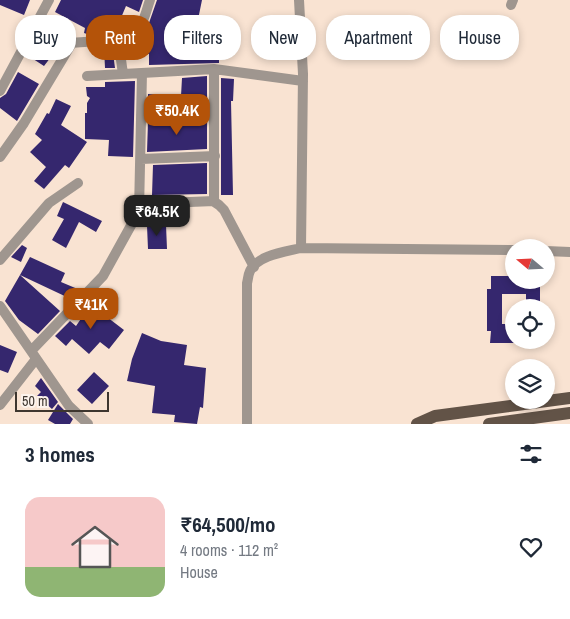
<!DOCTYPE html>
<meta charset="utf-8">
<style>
:root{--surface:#fff;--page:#f6f6f7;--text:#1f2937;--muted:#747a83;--line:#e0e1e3;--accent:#b45309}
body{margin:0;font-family:"Archivo Narrow",sans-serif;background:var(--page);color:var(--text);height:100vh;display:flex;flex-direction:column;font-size:19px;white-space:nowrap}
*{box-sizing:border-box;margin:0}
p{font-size:16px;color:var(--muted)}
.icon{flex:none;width:28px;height:28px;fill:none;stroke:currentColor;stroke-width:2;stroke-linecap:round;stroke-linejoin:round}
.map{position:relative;height:424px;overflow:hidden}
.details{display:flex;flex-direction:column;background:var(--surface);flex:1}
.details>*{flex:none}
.guide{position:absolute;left:15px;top:15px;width:540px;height:45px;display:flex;gap:10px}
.needle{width:32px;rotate:289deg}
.buttons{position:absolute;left:505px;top:239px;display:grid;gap:10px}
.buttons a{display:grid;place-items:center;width:50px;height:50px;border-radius:50%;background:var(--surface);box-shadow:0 2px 8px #0003;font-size:25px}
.scale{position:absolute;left:15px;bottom:12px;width:94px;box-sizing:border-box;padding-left:5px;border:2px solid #3e362f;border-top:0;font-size:14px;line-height:18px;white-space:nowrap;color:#3e362f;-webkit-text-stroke:4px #fcf3ec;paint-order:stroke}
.price{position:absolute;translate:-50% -42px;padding:0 11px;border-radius:10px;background:var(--accent);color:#fff;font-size:16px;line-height:32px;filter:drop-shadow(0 1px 2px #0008)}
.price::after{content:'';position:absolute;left:50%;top:30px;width:15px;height:11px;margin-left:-8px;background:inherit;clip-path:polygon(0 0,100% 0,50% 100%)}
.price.current{background:#222;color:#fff}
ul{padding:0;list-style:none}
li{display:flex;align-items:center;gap:15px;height:125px;padding:0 25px}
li+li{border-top:1px solid var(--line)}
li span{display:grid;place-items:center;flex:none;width:140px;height:100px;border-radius:15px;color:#555}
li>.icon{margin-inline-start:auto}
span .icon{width:60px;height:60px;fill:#fffc;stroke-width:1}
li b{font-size:21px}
h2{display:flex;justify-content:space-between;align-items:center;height:60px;padding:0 25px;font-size:21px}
.tag{padding:0 18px;border-radius:20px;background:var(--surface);box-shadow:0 2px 8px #0003;font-size:18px;line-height:45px}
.tag.current{background:var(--accent);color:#fff}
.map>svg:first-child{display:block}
.building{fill:#35276e}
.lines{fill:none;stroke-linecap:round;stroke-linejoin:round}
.street{stroke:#9f968f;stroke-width:10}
.primary{stroke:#625347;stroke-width:12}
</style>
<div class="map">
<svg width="570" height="424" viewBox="0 0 570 424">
<rect width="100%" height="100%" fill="#f9e3d2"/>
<path class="building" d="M0,0H30L24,15L0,5Z
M61,0H143L139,12L126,6L115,32L90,35L84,33L85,28L55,12Z
M157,0H202L192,49L219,50V63L149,65V54H127L126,43L134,40H143Z
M38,36L57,49L44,66L27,55Z
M112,46L115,68H105L104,47Z
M18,72L39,84L17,121L0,108V98L6,94Z
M207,76V108H148V94L181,96L182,78Z
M221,78L234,79L233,101H231L233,195H221Z
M135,81L133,157L108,156L109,140L85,139V113H87V103L90,98L87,96L86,87H105V82Z
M56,99L71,106L61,125L87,142L69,168L65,165L44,189L34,181L46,167L30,152L42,140L35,134L47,113L49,114Z
M148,122H207V149L147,152Z
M207,163V194L152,195L153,165Z
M63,202L102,221L96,232L79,222L66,248L52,240L64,219L57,216Z
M166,225L167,249H148L147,226Z
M22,245L27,248L21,262L11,257Z
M30,257L65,273L61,282L80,290L71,299L20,275Z
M20,275L60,311L38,334L19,320L5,301Z
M491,276H514V280H540V308H526V294H502V324H514V343H490L491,331H487V289H491Z
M90,299L102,307L99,311L124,330L109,349L100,342L89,354L72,339L66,346L55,336L70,321L76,326L89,307L85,305Z
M142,333L161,341L187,345L184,365L206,368L203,408L200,407L197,424L174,422L175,415L152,413L155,386L127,381L132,359Z
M0,345L17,352L8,373L0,370Z
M94,372L109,386L92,404L77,390Z
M41,378L58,402L52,409L37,396L41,392L35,386Z
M58,404L73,419L70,424H55L48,420Z"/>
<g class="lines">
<path class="street" d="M299,0L303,74L301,248
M511,5L513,0
M118,38L123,74
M214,69V201
M87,76L214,69L303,81
M0,91L49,0
M141,115H213
M0,157L24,123L72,43C90,41 131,42 140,26C145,19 147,8 150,0
M141,159L215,156
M141,204L214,201H213L219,205L224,210L254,267
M546,251L570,252
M0,260L49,203L78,183
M0,306L69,406L88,424
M31,351L103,276L139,211L142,73
M0,405L36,359
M247,424V283C248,280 248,275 250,271C258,255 285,252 301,248L514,250"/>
<path class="primary" d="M417,424L435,416L570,398
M489,424L570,413"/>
</g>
</svg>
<div class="buttons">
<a><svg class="needle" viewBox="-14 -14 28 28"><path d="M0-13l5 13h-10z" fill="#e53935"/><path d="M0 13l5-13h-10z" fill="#747a83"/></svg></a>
<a><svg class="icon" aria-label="locate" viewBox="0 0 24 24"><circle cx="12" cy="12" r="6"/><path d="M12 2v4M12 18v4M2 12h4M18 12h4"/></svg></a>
<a><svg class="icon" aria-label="layers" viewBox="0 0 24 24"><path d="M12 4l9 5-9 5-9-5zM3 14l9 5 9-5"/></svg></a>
</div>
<div class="scale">50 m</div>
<b class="price" style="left:177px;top:136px">₹50.4K</b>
<b class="price current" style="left:157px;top:237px">₹64.5K</b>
<b class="price" style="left:91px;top:330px">₹41K</b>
<div class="guide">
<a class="tag">Buy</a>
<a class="tag current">Rent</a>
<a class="tag">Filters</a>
<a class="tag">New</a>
<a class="tag">Apartment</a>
<a class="tag">House</a>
</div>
</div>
<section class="details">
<h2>3 homes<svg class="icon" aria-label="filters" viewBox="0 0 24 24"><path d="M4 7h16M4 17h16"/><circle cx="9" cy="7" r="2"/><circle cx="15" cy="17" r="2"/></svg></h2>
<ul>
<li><span style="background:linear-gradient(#f6c9c9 70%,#8fb573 0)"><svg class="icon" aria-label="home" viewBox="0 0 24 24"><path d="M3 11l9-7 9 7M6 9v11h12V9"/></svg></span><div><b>₹64,500/mo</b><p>4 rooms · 112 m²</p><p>House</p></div><svg class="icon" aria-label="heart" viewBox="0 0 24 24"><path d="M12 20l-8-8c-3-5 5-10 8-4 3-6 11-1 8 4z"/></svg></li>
</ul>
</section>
